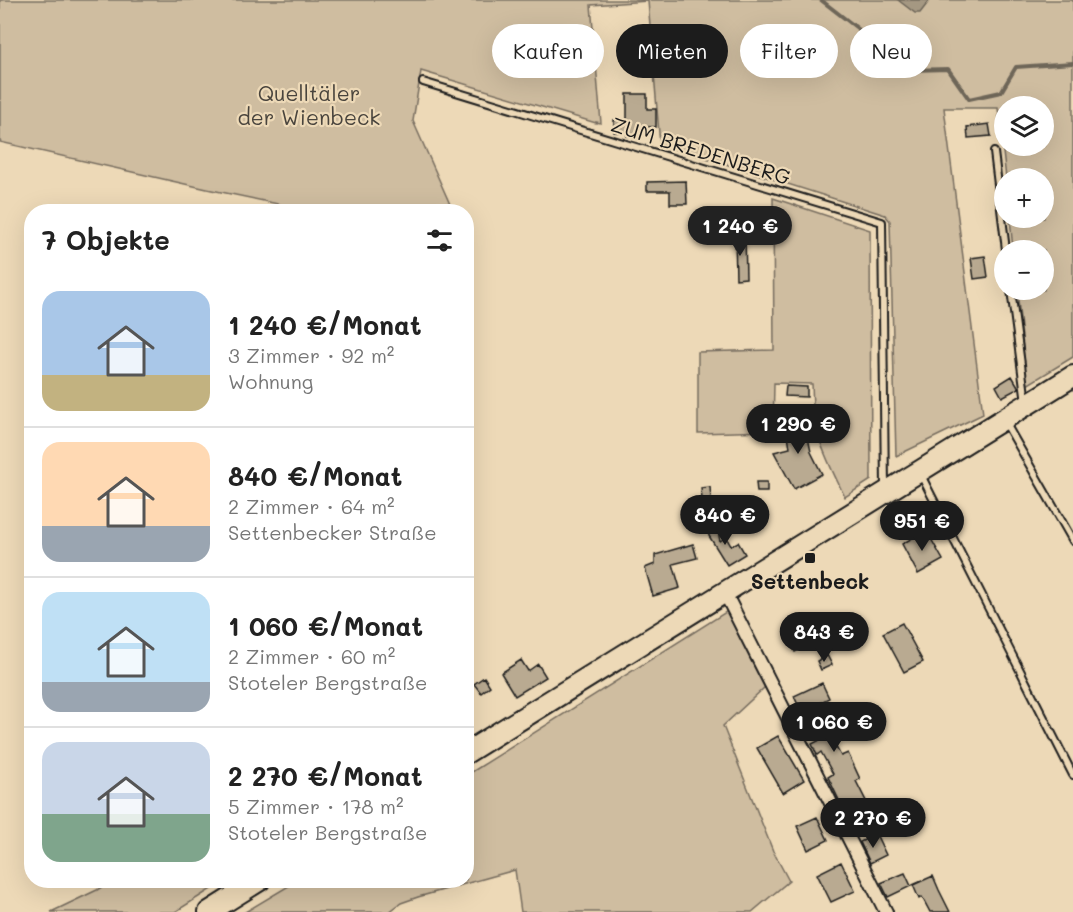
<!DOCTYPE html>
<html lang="de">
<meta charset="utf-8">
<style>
:root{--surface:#fff;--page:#f2f2f2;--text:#222;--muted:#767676;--line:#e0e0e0;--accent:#1c1c1c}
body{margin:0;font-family:Mali,sans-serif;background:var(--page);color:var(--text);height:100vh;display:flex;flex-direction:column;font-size:22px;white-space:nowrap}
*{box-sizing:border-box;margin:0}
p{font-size:20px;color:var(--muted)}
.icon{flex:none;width:33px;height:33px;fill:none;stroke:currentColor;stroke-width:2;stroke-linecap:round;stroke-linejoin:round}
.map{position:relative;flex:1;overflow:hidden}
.details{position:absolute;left:24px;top:204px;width:450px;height:684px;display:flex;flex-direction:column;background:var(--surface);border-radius:24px;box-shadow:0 6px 24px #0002}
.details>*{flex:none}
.top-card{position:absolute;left:492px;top:24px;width:490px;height:54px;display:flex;gap:12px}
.tools{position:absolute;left:994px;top:96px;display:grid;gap:12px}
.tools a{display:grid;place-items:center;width:60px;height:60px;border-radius:50%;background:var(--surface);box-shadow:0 6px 24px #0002;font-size:30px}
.price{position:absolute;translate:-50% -51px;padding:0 14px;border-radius:21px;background:var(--accent);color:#fff;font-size:20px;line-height:39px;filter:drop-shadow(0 2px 3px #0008)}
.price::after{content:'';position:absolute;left:50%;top:36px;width:18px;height:14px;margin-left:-9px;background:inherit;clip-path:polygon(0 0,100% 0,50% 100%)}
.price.on{background:#222;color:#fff}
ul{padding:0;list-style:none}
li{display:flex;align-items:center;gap:18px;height:150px;padding:0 18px}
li+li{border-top:2px solid var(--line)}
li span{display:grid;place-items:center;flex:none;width:168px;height:120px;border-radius:18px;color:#555}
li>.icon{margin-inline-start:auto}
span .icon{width:72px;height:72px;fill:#fffc;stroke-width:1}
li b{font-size:26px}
h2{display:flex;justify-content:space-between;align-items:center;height:72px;padding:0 18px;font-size:26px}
.tag{padding:0 21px;border-radius:27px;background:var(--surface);box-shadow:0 6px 24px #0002;font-size:21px;line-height:54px}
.tag.on{background:var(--accent);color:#fff}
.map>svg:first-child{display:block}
.green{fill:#cfbda0;stroke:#766c5e;stroke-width:1.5;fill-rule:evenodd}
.water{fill:#a59882;stroke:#6e6659;stroke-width:1.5}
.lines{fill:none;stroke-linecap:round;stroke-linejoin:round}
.stream{stroke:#6e6659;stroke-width:4}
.building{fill:#b9aa91;stroke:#1c1c1c;stroke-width:1.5}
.service-casing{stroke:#1c1c1c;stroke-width:10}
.minor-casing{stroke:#1c1c1c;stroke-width:16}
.primary-casing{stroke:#1c1c1c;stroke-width:24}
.service{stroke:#edd9b7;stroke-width:6}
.minor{stroke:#edd9b7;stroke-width:12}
.primary{stroke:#edd9b7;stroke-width:20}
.poi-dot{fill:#1c1c1c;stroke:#edd9b7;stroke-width:2}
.labels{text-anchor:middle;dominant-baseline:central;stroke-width:4.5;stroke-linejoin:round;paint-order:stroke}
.park-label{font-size:21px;fill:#49443d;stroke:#edd9b7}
.street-label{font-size:21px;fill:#1c1c1c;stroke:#edd9b7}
.poi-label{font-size:21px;font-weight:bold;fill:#1c1c1c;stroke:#edd9b7}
</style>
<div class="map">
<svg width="1073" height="912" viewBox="0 0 1073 912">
<rect width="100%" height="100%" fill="#edd9b7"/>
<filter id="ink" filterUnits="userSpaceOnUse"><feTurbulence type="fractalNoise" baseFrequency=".0167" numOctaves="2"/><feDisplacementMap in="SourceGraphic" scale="12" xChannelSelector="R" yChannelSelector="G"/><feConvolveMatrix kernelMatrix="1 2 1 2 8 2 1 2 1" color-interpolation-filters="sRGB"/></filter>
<g filter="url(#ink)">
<path class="green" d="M0,0H1073V357L1027,385L1017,290H1044V250H1013L1010,218H1044V178H1006L998,108H944L983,414L896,456L890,221L885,215L713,160L660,145L648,1L591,5L601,123L596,122V123L421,71L413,121L453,211L316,212L207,189L0,142ZM1005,106H1044V146H1005Z
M773,198L870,230L871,480L845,497C835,476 823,454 817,431C812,416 813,400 812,384L774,383L773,431L698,433V352L774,350Z
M729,610L765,687L723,726L773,851L789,881L752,912H521L515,870L418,897L401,903L389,912H245L297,881L466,880L467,775Z
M111,881V880L224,881L175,912H51L97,890Z"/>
<path class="water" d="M898,0H930L920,13H915Z"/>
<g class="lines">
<path class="stream" d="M821,0L911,70L948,69L969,99L1001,92L1016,67L1073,63"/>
</g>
<path class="building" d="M627,94H647V109H656V127H647L648,135L627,136V132H614V120H627Z
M989,124L991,136L968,138L967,127Z
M686,181L687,204H670V191H647V182Z
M744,209H758V224H744Z
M735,235H745L746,278L736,279Z
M985,256L988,277L974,279L971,258Z
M1012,376L1019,388L1002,397L996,386Z
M786,386L807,387V397L785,396Z
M802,415L803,429L806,428L811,452L822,474L794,489L774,452L790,448L787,428H788L787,416Z
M756,482H767V492H757Z
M710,487L711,499L702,500L701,488Z
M717,524L720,541L726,537L731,546L738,542L745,554L727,565L709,536L707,525Z
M926,530L943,560L918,574L902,544Z
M693,544L697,558L673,564L680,588L653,596L645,568L655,564V555Z
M902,623L923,662L904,672L883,633Z
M809,625L817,639L795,652L787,637Z
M822,636L829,648L818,654L812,642Z
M827,655L832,665L821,670L817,661Z
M521,660L528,671L538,664L546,677L515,696L501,673Z
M484,677L490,686L481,693L474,684Z
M822,683L829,698L817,704L825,721L836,716L843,733L831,738L841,756L848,753L860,779L856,781L871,811L849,821L828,777L833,774L821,752L817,755L812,744L820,740L810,718L805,720L794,696Z
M778,736L804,780L783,793L757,748Z
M817,817L828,840L808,850L797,826Z
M876,834L886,855L870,863L860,842Z
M841,862L855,891L831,902L817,874Z
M905,873L911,886L888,897L881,883Z
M933,876L939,890L950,912H930L922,897L919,899L913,885Z"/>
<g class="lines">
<defs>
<path id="service" d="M423,82L882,222L885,489
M994,152L1006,250
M1011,290L1026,402
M1005,422L1073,541
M920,473L1073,775"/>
<path id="minor" d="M725,593L886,912"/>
<path id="primary" d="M466,753L1073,376
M209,912L260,880"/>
</defs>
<use href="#service" class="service-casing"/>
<use href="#minor" class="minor-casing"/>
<use href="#primary" class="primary-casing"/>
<use href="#service" class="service"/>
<use href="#minor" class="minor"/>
<use href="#primary" class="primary"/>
</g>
</g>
<rect class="poi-dot" x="804" y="552" width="12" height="12" rx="3"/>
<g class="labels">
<g class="park-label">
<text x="309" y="92">Quelltäler<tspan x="309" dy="24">der Wienbeck</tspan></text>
</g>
<g class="street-label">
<text transform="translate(701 150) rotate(17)">ZUM BREDENBERG</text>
</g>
<g class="poi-label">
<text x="810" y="580">Settenbeck</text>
</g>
</g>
</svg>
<div class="tools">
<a><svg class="icon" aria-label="layers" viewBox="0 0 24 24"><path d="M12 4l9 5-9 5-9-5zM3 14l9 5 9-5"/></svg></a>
<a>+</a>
<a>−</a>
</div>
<b class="price on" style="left:740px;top:257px">1 240 €</b>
<b class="price" style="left:798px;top:455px">1 290 €</b>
<b class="price" style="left:725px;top:546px">840 €</b>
<b class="price" style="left:922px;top:552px">951 €</b>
<b class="price" style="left:824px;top:663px">843 €</b>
<b class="price" style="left:834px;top:753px">1 060 €</b>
<b class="price" style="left:873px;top:849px">2 270 €</b>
<div class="top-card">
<a class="tag">Kaufen</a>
<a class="tag on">Mieten</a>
<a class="tag">Filter</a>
<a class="tag">Neu</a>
</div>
<section class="details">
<h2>7 Objekte<svg class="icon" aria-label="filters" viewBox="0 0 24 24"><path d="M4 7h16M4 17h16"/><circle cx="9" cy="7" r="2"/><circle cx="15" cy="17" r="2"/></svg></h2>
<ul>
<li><span style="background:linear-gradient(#a9c7e8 70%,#c2b280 0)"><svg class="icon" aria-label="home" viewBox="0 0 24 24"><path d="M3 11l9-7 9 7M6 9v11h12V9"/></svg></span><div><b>1 240 €/Monat</b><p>3 Zimmer · 92 m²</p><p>Wohnung</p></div></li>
<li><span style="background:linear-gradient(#ffd9b3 70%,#9aa5b1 0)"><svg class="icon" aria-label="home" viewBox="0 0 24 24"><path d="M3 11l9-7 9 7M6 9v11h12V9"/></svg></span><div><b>840 €/Monat</b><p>2 Zimmer · 64 m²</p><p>Settenbecker Straße</p></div></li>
<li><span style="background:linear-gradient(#bfe0f5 75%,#9aa5b1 0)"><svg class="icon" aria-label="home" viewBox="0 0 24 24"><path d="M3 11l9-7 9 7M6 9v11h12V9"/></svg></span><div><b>1 060 €/Monat</b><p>2 Zimmer · 60 m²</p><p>Stoteler Bergstraße</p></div></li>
<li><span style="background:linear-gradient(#c9d6e8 60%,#7fa58c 0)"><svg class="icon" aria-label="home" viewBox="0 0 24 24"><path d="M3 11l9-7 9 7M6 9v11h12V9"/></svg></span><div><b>2 270 €/Monat</b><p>5 Zimmer · 178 m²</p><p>Stoteler Bergstraße</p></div></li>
</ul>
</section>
</div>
